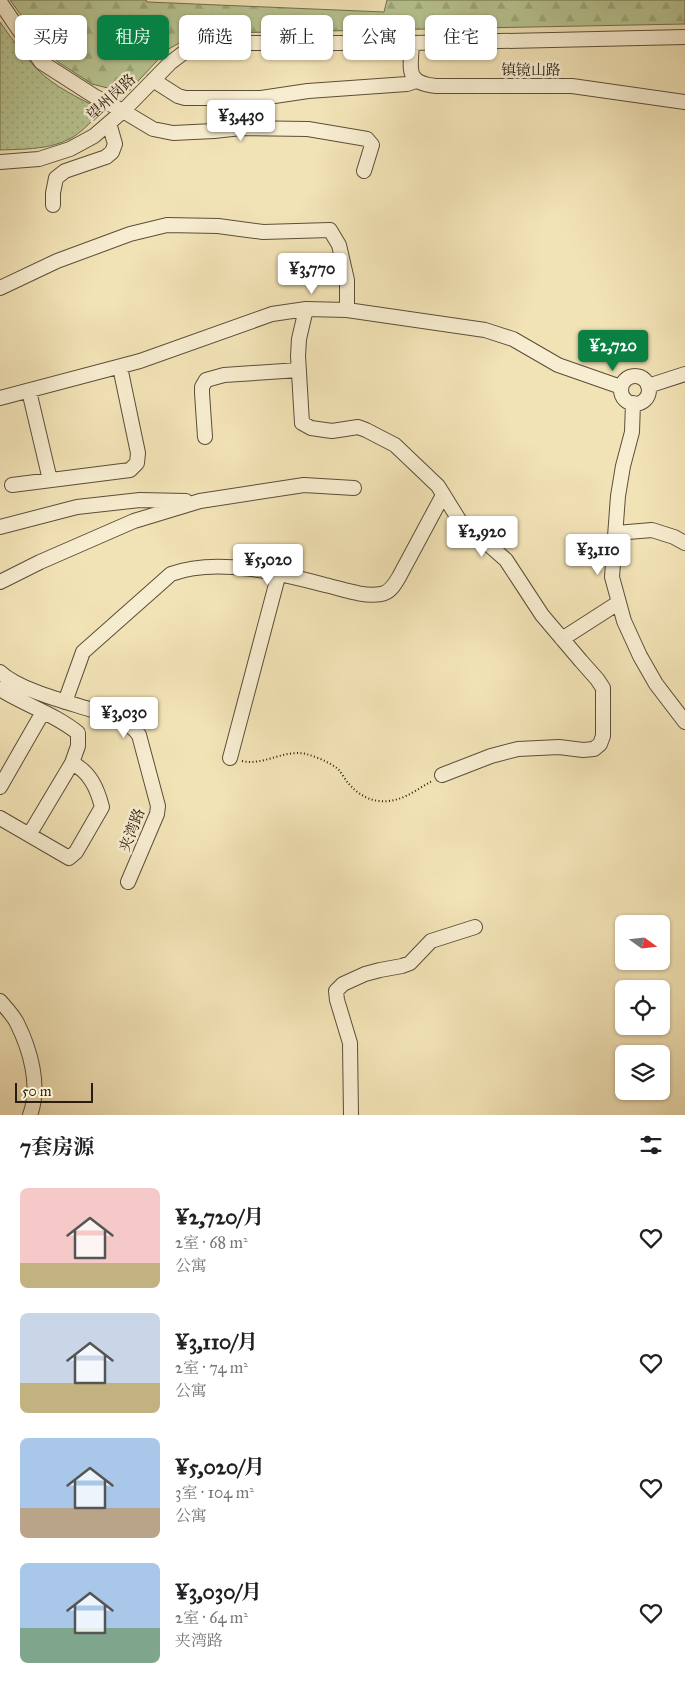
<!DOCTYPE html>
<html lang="zh">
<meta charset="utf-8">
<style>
:root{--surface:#fff;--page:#f6f6f6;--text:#202124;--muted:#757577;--accent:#0b8043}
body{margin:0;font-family:"IM FELL Great Primer","Noto Serif SC",serif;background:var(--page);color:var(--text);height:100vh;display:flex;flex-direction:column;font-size:19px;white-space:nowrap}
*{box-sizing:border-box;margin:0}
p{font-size:16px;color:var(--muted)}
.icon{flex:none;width:28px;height:28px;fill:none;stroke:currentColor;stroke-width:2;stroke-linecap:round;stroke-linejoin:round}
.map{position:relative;height:1115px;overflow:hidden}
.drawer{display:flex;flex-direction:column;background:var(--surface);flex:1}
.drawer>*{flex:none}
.banner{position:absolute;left:15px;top:15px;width:655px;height:45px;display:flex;gap:10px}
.needle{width:32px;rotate:105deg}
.tools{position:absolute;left:615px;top:915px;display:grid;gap:10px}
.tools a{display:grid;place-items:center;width:55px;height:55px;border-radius:8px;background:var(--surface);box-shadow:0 1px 4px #0004;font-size:25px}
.scale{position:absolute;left:15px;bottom:12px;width:78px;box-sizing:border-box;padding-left:5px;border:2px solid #291c10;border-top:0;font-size:14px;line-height:18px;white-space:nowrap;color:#291c10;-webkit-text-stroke:4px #f7edd0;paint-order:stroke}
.price{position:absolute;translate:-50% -42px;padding:0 11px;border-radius:5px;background:#fff;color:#222;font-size:16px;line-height:32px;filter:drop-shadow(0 1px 2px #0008)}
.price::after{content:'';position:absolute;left:50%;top:30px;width:15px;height:11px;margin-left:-8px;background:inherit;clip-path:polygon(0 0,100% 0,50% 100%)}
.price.selected{background:var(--accent);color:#fff}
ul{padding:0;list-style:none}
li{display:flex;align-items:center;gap:15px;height:125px;padding:0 20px}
li span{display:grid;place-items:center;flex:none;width:140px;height:100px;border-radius:8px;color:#555}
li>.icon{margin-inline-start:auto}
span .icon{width:60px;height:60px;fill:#fffc;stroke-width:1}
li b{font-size:21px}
h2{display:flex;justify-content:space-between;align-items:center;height:60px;padding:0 20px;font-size:21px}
.chip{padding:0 18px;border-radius:8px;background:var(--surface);box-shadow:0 1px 4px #0004;font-size:18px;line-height:45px}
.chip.selected{background:var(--accent);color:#fff}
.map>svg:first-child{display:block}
.forest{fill:url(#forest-firs);stroke:#707050}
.park{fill:url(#park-dots);stroke:#707050}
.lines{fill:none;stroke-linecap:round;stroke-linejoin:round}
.minor-casing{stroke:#5b4e3a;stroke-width:16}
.path{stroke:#291c10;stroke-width:2;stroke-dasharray:1 2.5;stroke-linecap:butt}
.minor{stroke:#f7edd0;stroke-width:14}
.labels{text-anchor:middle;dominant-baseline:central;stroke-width:5;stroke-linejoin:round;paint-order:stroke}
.street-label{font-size:15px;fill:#291c10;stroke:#f7edd0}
</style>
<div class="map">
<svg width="685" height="1115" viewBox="0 0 685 1115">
<defs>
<pattern id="forest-firs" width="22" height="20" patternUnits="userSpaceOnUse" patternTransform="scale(1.25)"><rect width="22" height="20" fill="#b7c491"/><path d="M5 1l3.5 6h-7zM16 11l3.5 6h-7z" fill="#9da87c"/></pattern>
<pattern id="park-dots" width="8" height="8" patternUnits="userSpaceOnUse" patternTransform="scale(1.25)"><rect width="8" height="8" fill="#b7c491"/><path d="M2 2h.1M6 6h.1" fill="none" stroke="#9da87c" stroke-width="1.8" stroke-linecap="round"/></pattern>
</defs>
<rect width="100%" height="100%" fill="#f2e3b6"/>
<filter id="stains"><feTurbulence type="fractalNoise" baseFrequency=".004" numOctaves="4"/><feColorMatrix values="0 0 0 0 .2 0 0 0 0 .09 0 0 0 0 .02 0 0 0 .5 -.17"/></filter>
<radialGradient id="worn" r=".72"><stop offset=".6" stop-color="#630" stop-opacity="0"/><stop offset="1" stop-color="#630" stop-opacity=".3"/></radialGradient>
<path class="forest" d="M10,0H146L147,2L171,3L384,12L387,0H685V24L222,33L193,35L167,50L127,93L92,84L58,62L42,44Z"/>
<path class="park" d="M0,22C11,38 23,54 36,68C54,87 79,98 102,110C93,120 84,130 73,137C51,150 24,149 0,150Z"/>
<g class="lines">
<defs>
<path id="minor" d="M0,2L41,62L94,96L123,111L153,129L173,133L214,131L241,128L308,129L367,139L372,145L364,171
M412,43C411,68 404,83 436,86H572L685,102
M153,80L178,96L185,98H261L308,91L407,84L416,81
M0,162L39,159L70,149L94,136L123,111L170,63L191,47L205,43H412L685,37
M53,205V193L56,178L65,171L106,157L112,152L115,144L109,123
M0,288L57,261L130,234L167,225L218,226L263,232L330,230L339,245L347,280V310
M306,309L299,339L298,356L302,423L311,428L332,431L358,427L366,430L395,445L438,486L461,523L489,545L506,560L542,615L581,661L597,679L603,688V736L600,744L594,749L583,750L559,747L518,749L491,756L442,775
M621 390a14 14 0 1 1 28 0a14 14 0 1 1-28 0Z
M648,386L685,374
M29,391L50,480
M0,398L140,361L272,314L306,309L347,310L485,330L513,339L558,365L621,387
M633,403L632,432L623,466L618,496L612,577L624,621L640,656L656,684L685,722
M205,437L202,393V387L206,380L224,375L299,370
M12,485L130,470L137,463L138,453L120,367
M0,527L77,507L140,500L186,501
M616,533L652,530L674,537L685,543
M0,582L40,562L134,521L200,501L304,485L354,488
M562,639L618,603
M0,672C19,690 67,702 92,710C110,715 127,719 139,735L158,806L157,814L128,882
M0,689C25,705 55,714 78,733V746L72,763L29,835
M65,702L83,652L171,574C217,557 279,573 325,585C343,589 362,597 381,594C390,593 395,584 399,577L443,495
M230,758L279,573
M0,787L43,712
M0,818L69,858L76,852L102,807C97,788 90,772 72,763
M0,1001C6,1008 13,1015 17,1023C30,1049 41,1086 30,1115
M351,1115L350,1043L337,1000L336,991L343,984L365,974L380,970L402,966L410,963L431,941L475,927"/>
</defs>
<use href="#minor" class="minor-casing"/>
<path class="path" d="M242,761C264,766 284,749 306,754C317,757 329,762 338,769C342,773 345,780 349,784C362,799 379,805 398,799C409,796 421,787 432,781"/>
<use href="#minor" class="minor"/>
</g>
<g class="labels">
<g class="street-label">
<text x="531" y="70">镇镜山路</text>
<text transform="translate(111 97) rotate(-43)">望州岗路</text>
<text transform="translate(132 830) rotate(-69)">夹湾路</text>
</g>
</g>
<rect width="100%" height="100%" filter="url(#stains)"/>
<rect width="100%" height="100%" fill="url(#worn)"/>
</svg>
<div class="tools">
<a><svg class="needle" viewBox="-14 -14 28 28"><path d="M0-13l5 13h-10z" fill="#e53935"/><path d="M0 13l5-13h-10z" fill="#757577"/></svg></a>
<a><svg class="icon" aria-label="locate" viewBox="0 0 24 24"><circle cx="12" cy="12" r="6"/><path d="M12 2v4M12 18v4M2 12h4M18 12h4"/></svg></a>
<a><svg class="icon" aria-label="layers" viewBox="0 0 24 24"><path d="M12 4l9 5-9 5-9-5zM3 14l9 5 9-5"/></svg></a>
</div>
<div class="scale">50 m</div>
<b class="price" style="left:241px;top:142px">¥3,430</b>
<b class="price" style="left:312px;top:295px">¥3,770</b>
<b class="price selected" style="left:613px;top:372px">¥2,720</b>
<b class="price" style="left:482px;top:558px">¥2,920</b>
<b class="price" style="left:598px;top:576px">¥3,110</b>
<b class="price" style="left:268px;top:586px">¥5,020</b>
<b class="price" style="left:124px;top:739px">¥3,030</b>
<div class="banner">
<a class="chip">买房</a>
<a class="chip selected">租房</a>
<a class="chip">筛选</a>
<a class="chip">新上</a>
<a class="chip">公寓</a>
<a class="chip">住宅</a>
</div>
</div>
<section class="drawer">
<h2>7套房源<svg class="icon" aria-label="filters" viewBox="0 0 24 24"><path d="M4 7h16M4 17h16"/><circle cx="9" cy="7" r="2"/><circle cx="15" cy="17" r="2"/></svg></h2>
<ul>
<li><span style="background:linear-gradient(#f6c9c9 75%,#c2b280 0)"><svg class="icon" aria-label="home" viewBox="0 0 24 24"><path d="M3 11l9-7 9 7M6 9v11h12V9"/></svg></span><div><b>¥2,720/月</b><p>2室 · 68 m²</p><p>公寓</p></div><svg class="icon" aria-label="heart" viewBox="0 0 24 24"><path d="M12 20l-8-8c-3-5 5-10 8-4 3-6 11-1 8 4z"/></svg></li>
<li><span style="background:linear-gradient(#c9d6e8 70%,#c2b280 0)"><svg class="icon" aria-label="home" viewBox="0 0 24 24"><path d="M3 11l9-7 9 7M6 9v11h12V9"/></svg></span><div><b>¥3,110/月</b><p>2室 · 74 m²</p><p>公寓</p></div><svg class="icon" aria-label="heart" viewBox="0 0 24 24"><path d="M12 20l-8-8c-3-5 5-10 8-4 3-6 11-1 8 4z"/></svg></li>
<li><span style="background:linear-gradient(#a9c7e8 70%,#b9a48a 0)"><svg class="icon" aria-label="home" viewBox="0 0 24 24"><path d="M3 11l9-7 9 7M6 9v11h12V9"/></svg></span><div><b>¥5,020/月</b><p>3室 · 104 m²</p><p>公寓</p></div><svg class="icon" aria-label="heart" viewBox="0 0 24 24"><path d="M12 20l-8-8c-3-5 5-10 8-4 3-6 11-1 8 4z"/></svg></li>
<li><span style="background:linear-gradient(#a9c7e8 65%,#7fa58c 0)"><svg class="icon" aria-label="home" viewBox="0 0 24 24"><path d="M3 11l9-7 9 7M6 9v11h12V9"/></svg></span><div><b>¥3,030/月</b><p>2室 · 64 m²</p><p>夹湾路</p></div><svg class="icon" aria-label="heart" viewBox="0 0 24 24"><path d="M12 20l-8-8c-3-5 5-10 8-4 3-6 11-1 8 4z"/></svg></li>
</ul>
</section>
